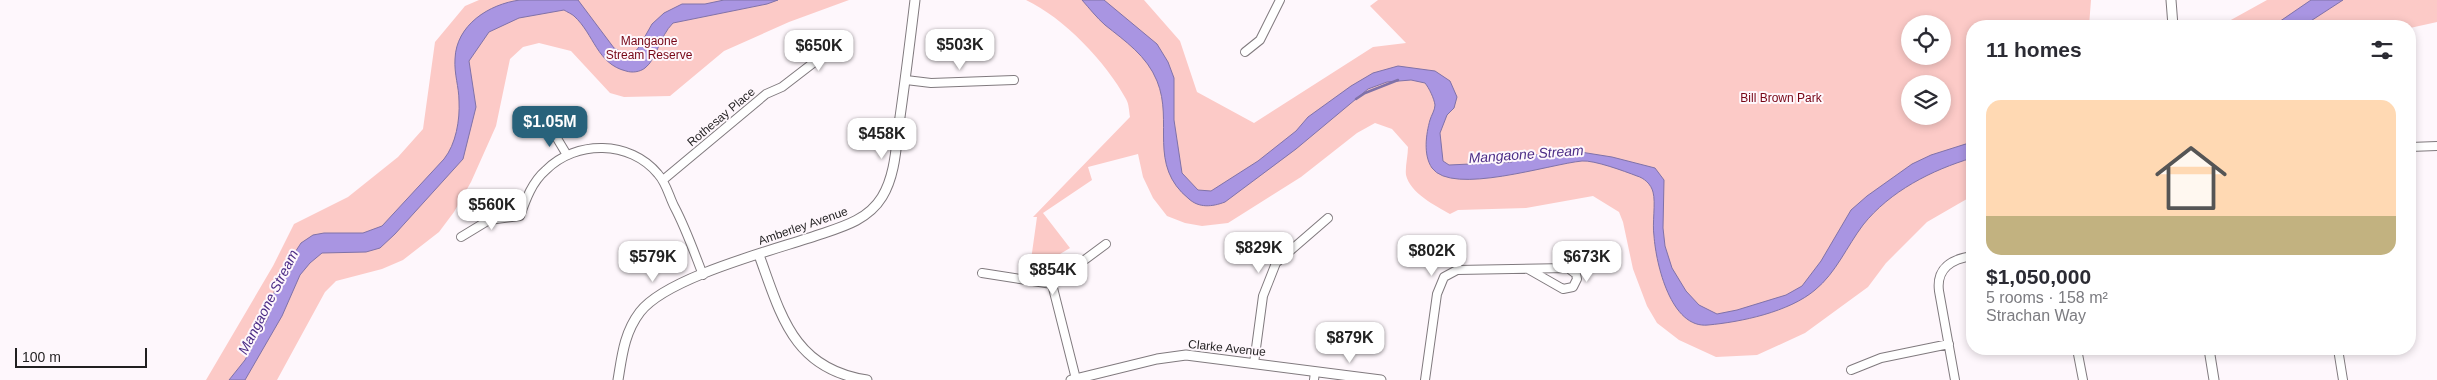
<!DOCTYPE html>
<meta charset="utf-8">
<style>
:root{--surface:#fff;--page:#f7f7f7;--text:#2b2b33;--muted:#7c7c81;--line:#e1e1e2;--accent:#28627b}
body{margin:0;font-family:Arial,sans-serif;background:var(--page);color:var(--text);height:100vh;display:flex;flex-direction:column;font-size:19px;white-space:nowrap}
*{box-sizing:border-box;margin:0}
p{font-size:16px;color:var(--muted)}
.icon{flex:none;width:28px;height:28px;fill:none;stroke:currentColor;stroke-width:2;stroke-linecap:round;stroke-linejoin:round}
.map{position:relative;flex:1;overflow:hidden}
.side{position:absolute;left:1966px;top:20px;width:450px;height:335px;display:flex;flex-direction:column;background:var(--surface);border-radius:20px;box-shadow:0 2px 8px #0003}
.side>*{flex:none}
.buttons{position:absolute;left:1901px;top:15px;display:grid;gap:10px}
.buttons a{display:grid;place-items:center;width:50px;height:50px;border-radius:50%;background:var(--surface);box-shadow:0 2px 8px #0003;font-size:25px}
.scale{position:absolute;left:15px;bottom:12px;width:132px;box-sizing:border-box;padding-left:5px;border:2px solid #211f20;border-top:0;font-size:14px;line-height:18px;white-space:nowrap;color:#211f20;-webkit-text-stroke:4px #fef7fc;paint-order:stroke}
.price{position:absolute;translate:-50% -42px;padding:0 11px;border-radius:10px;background:#fff;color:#222;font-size:16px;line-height:32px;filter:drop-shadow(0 1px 2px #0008)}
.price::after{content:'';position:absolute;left:50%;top:30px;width:15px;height:11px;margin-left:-8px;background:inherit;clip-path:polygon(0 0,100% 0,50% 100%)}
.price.on{background:var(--accent);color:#fff}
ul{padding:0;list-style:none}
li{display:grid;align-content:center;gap:10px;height:265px;padding:0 20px}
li+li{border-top:1px solid var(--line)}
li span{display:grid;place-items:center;height:155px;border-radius:15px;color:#555}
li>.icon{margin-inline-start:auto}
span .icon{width:90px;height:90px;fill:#fffc;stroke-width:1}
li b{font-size:21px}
h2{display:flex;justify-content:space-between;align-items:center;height:60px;padding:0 20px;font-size:21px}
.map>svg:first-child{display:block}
.green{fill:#fccac7;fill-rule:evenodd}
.water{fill:#a995e2;stroke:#8072a8}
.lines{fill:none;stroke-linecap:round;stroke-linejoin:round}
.stream{stroke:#8072a8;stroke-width:2.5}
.minor-casing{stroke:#807a7e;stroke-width:10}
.tertiary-casing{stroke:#807a7e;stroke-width:11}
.minor{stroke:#fff;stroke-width:8}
.tertiary{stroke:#fff;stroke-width:9}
.labels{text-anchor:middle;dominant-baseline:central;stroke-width:4;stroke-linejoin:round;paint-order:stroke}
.park-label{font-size:12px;fill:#770616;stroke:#fef7fc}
.street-label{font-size:12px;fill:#211f20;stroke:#fef7fc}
.water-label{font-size:14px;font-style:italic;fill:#4d2e87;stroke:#fef7fc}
</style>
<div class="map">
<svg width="2437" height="380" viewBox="0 0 2437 380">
<rect width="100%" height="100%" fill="#fef7fc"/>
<path class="green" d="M479,0H849L789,22L724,51L670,96L624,97L610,93L571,51L539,43L523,47L510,59L496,126L471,182L454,212L439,232L403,260L382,269L336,281L325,292L277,380H206L273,266L294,224L348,197L398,157L423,129L435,42L465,6Z
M1026,0H1144L1180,41L1197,92L1254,123L1373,47L1406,43L1370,6L1378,0H2091L2089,26H1972V196L1927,222L1886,263L1868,287L1805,333L1757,355L1716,357L1679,340L1657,323L1647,306L1633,269L1623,222L1619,212L1593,196L1526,208L1458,210L1450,214C1436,206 1410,193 1406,175C1405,167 1408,156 1408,147L1392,129L1375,123L1357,133L1301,177L1228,223L1202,226L1185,223L1167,216L1153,198L1143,177L1138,154L1088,167L1092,180L1043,213L1070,248L1045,263L1031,260L1037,217H1033L1130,117C1129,111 1129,104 1126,99C1106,62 1064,18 1026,0ZM1910,24H1942V56H1910ZM1910,84H1942V116H1910Z
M2267,0H2437V22L2410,28L2220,26Z"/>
<path class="water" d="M520,0H578L614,48L627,55L634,53L639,47L652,24L664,13L682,4H705L724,0H778L767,4L673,23C659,37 657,59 645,68C640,72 632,73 626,71C597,64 594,34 574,16C572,14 567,12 564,10L519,18L489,32L469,61L476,107L463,159L395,234L380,248L366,252L322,253L310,263L300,275L282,316L245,380H229L245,360L268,318L277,280L301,243L313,235L324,233H363L382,226L444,159C456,144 460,120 459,101C459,87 454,74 455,59C456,25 489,4 520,0Z
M1082,0H1104L1157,44L1168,62L1174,78V120L1182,173L1198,190L1211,191L1258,161L1296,131L1308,117L1351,86L1373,73L1398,66L1435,71L1450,81L1457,97L1454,108L1447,115L1440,133L1443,161L1449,165L1512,162L1514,156L1522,157L1568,150L1612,157L1655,168L1664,180L1663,228L1665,246L1672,268L1686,291L1699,305L1717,314L1737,310L1786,295L1802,286L1821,261L1851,210L1867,196L1912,164L1931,155L1972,142V158C1932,170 1890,191 1863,225C1847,246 1836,273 1815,290C1789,312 1741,322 1708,325C1671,329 1656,264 1654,236C1652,223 1656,203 1653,192C1651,184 1644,178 1637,176C1624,171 1594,160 1582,161C1550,164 1452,196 1432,168C1423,155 1426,134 1430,120C1431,116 1435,110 1435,105C1434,98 1429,88 1425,83L1411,80L1387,82L1368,89L1296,149L1225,202C1212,207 1199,208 1189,199C1147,165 1174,122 1157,81C1147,56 1125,41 1105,25C1097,18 1089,8 1082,0Z
M2311,0H2343L2303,26H2273Z"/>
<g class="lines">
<path class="stream" d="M1356,99L1365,93L1398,80"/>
<defs>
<path id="minor" d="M1245,52L1260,40L1280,0
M906,80L931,83L1014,80
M552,130L567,155
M2410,147L2437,146
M663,180L766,94L782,87L843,40
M461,237L489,220L520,216C526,199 532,182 546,170C576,140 630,140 658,174C667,184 669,197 675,208C686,229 694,252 703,275
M982,273L1052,284L1106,244
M1052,284L1076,379
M2077,349L2083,380
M2338,349L2343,380
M1254,363L1263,296L1276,263L1328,218
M1851,370L1881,358L1949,344
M1314,380L1315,372
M1425,380L1437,294L1444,277L1457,270L1568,268L1576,274L1577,279L1573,287L1563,289L1528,269
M1955,380L1939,291C1936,268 1952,259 1972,256"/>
<path id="tertiary" d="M2171,0L2173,26
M759,255C781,315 793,369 867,380
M2209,349L2214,380
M618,380C622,356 624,333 640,312C667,277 774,250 818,235C842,227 868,220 882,197C895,176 896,148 899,124C905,83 910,41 915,0
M1071,380L1157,359L1186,355L1381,380"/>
</defs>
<use href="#minor" class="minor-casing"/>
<use href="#tertiary" class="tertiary-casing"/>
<use href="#minor" class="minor"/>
<use href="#tertiary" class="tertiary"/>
</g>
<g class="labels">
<g class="park-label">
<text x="649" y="41">Mangaone<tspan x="649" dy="14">Stream Reserve</tspan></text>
<text x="1781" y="98">Bill Brown Park</text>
</g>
<g class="street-label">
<text transform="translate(721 117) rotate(-40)">Rothesay Place</text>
<text transform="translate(803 226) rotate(-19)">Amberley Avenue</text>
<text transform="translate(1227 348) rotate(6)">Clarke Avenue</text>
</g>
<g class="water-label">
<text transform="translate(1526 154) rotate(-4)">Mangaone Stream</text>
<text transform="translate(268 302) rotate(-63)">Mangaone Stream</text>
</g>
</g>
</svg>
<div class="buttons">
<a><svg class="icon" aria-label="locate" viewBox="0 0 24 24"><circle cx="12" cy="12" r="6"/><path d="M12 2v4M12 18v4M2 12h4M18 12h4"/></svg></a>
<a><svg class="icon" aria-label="layers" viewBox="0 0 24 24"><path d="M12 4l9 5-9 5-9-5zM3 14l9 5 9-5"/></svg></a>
</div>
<div class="scale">100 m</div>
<b class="price" style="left:960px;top:71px">$503K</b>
<b class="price" style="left:819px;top:72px">$650K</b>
<b class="price on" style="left:550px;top:148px">$1.05M</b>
<b class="price" style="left:882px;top:160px">$458K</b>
<b class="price" style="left:492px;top:231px">$560K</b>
<b class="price" style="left:1259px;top:274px">$829K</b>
<b class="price" style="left:1432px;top:277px">$802K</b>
<b class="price" style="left:653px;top:283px">$579K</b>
<b class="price" style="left:1587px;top:283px">$673K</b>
<b class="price" style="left:1053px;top:296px">$854K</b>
<b class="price" style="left:1350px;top:364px">$879K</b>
<section class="side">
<h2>11 homes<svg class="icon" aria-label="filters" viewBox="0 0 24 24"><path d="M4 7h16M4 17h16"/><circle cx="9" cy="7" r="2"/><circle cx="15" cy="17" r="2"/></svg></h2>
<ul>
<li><span style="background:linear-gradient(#ffd9b3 75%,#c2b280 0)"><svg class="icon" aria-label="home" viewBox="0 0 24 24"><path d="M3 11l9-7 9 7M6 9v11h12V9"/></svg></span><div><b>$1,050,000</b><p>5 rooms · 158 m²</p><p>Strachan Way</p></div></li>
</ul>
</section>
</div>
